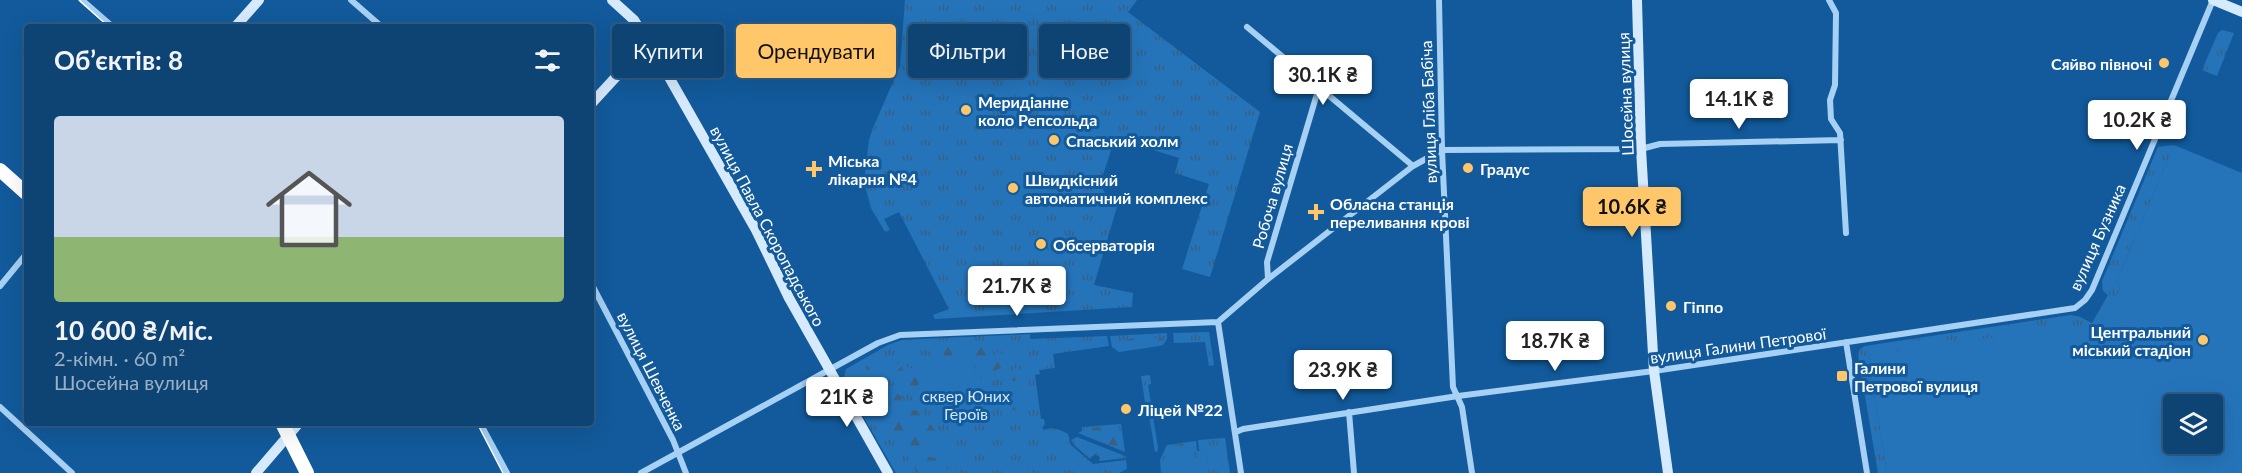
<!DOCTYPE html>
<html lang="uk">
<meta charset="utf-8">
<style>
:root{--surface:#0e4474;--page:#174b79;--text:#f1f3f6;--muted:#9bb0c5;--line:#2e5c86;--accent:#ffc769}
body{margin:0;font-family:Lato,sans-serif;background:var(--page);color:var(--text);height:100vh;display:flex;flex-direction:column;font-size:22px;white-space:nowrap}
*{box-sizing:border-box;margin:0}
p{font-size:20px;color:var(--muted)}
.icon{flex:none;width:33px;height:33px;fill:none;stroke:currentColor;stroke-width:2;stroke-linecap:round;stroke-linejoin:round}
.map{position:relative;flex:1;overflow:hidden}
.details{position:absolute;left:24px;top:24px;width:570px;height:402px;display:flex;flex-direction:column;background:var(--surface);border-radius:6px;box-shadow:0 6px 24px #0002,0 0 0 2px var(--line)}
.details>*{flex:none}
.hud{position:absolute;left:612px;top:24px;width:570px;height:54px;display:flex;gap:12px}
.fabs{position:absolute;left:2163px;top:394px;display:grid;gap:12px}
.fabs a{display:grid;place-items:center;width:60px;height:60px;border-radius:6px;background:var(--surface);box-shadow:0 6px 24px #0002,0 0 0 2px var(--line);font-size:30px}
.price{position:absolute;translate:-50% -51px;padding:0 14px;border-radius:6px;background:#fff;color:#222;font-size:20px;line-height:39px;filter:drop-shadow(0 2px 3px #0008)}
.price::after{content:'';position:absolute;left:50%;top:36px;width:18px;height:14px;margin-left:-9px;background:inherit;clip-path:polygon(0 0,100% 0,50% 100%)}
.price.selected{background:var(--accent);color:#111}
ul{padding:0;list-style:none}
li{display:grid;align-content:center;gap:12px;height:318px;padding:0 30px}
li span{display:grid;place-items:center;height:186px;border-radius:6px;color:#555}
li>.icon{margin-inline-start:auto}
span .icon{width:108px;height:108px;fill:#fffc;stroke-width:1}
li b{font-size:26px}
h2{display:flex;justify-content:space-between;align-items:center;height:72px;padding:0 30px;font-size:26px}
.pill{padding:0 21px;border-radius:6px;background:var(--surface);box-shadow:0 6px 24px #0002,0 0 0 2px var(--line);font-size:21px;line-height:54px}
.pill.selected{background:var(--accent);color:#111}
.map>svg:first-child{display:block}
.grass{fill:url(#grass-tufts)}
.forest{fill:url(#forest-firs)}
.pitch{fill:#2574ba;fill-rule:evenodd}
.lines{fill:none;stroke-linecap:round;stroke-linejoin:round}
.street{stroke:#a6d0f4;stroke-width:6}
.secondary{stroke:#d6eafd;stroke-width:10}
.highway{stroke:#fff;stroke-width:14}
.tram{stroke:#fff;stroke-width:1.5}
.poi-dot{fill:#ffc769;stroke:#125a9b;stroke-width:2}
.labels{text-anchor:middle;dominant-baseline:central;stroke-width:6;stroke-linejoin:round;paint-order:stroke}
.poi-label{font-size:16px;font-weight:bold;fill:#fff;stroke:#125a9b;text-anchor:start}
.street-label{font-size:16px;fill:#fff;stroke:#125a9b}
.park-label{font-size:16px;fill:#cfe8fe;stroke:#125a9b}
</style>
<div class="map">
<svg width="2242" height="473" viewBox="0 0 2242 473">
<defs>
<pattern id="grass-tufts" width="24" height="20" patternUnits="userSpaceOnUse" patternTransform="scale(1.5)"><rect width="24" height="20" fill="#2574ba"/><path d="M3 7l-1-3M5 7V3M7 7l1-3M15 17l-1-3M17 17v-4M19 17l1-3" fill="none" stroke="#386083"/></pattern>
<pattern id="forest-firs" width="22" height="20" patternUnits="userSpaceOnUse" patternTransform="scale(1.5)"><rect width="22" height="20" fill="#2574ba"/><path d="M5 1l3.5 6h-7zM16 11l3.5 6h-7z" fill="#386083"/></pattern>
</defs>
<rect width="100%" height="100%" fill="#125a9b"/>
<path class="grass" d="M905,0H1137L1128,12L1260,112L1210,277L1182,269L1209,184L1175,173L1179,158L1115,138L1101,181L1104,192L1119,200L1094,285L1133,293L1132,307L935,319L933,315L949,309L899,212L884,219L890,230L885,232L871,208L864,182L869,140L873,128L900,66Z
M2222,30L2234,33L2217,76L2202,70L2218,33Z
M2174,145L2116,283L2121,287L2093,336L1868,355L1887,473H1878L1858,355L1860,349L1865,346L2071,315L2080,317L2092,323L2108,295L2103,291L2102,281L2158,147Z
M1209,332L1214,365L1209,366L1205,342L1174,343L1173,333Z
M1167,333V339L1163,345L1159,346L1119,352L1112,347L1110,336Z
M1030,334V339L1107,336L1109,346L1053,354L1055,368L1039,370L1040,374L1035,375L1041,419H1044L1045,424L1042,428L1044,430C1053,426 1060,430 1068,434L1071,445L1093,464L1126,460L1127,469L1119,473H896L846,386L844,378L846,369L888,345L902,340Z
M1150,375L1151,384L1148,385L1158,448L1157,452H1155L1147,402H1145L1141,376Z
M1121,424L1125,452L1078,433L1082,431V427Z
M1077,437L1125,456L1126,458L1099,461L1100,457L1095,454L1090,459L1074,445L1071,440Z
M1225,438L1230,473H1209L1206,450H1199L1198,440Z
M1196,441L1198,460L1165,468L1163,473H1161L1160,460L1167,445Z"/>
<path class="forest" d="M1160,338L1164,339L1162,344L1124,350L1118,351L1114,345C1124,336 1146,339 1160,338Z
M993,342L996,343L997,347L985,359C979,359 975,357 969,356C958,355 948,360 937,356V351L943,344Z
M997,352L1003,354L1004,360L1001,368L996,370L989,380L978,378L975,371L976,363L988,362Z
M901,354V362L890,369L883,379L873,371L865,368L879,360Z
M902,366L916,369L919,386L911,389L894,383L892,378L896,371Z
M1016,368L1023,371L1027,391L1026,414L1013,410L1002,413V406L996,404L994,411L991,412L984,407L968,409L970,405L993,387L1008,390L1022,389L1023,382L1012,381L1009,377L1010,372Z
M866,382L902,396L901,403L896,407L897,412L910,409L922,412L939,436L932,442L926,456L935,458L943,444L955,463L943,473H917L879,408L876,390Z
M1100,427L1103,428L1105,438L1115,437L1116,427H1119L1122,449L1084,435L1083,432L1087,428Z
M1053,432L1065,435L1072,448L1094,467L1093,471L1052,435L1050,433Z
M1192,444L1195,445L1196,456C1186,448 1176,457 1165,458C1166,443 1179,444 1192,444Z
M1082,445L1094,446L1123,457L1102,460L1096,453L1088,456L1079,448Z"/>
<path class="pitch" d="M2174,145L2242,173V473H1887L1868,355L2076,326L2093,335L2121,287L2116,283ZM2174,405H2212V444H2174Z
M972,358L976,386L921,392L918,364Z
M1206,449L1209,473H1163C1168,456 1183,451 1198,459L1197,451Z"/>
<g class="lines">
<path class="street" d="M82,0L113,27
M351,0L382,27
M1439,0L1442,150L1453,387L1462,407L1472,473
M1829,0L1836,13L1835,85L1830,100L1831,119L1840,133L1846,233
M1247,27L1413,166
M1268,279L1267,262L1319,87
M591,283L673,440L686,473
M0,286L27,253
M1218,322L1268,279L1413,166L1442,150L1641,149L1660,144L1841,140
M1218,322L1241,473
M1846,342L1867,473
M0,407L72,473
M1349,412L1354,473
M480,423L507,473
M1236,432L1243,429L1458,396L1654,371L2075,308L2085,300L2092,290L2213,0
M641,473L878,343L900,335L1218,322"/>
<path class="secondary" d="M612,0L634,20L661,63L756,230L789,298L888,473
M1637,0L1641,149L1654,371L1668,473
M2213,0L2242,12
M235,27L259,0
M591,104L648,42
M256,473L299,423"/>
<path class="highway" d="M0,170L27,194
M282,423L307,473"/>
<path class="tram" d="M79,0L109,27
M477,423L503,473"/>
</g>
<g class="poi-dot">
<circle cx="2164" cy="63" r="6"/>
<circle cx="966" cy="110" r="6"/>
<circle cx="1054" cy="140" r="6"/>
<circle cx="1468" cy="168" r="6"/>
<path d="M811 160h6v6h6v6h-6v6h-6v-6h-6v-6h6z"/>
<circle cx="1013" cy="188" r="6"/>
<path d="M1313 203h6v6h6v6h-6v6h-6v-6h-6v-6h6z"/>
<circle cx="1041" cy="244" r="6"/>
<circle cx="1671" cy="306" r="6"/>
<circle cx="2203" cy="340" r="6"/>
<rect x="1836" y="370" width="12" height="12" rx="3"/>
<circle cx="1126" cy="409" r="6"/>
</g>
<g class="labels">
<g class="poi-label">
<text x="2152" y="63" text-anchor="end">Сяйво півночі</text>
<text x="978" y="101">Меридіанне<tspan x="978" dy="18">коло Репсольда</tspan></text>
<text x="1066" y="140">Спаський холм</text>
<text x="828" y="160">Міська<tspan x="828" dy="18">лікарня №4</tspan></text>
<text x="1480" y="168">Градус</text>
<text x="1025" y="179">Швидкісний<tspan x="1025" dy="18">автоматичний комплекс</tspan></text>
<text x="1330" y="203">Обласна станція<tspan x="1330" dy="18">переливання крові</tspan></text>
<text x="1053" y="244">Обсерваторія</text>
<text x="1683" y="306">Гіппо</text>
<text x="2191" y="331" text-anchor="end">Центральний<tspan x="2191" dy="18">міський стадіон</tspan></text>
<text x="1854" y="367">Галини<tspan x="1854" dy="18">Петрової вулиця</tspan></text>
<text x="1138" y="409">Ліцей №22</text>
</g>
<g class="street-label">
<text transform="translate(1625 94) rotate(-92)">Шосейна вулиця</text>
<text transform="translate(1428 112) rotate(-92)">вулиця Гліба Бабіча</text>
<text transform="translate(1272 196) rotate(-74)">Робоча вулиця</text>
<text transform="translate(768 226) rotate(62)">вулиця Павла Скоропадського</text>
<text transform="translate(2097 237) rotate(-66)">вулиця Бузника</text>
<text transform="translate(1738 345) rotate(-8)">вулиця Галини Петрової</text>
<text transform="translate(652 371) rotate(63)">вулиця Шевченка</text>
</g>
<g class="park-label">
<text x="966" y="395">сквер Юних<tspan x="966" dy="18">Героїв</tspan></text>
</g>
</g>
</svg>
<div class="fabs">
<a><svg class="icon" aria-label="layers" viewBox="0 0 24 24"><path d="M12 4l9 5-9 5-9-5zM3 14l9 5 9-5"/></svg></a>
</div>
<b class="price" style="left:1323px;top:106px">30.1K ₴</b>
<b class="price" style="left:1739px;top:130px">14.1K ₴</b>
<b class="price" style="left:2137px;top:151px">10.2K ₴</b>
<b class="price selected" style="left:1632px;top:238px">10.6K ₴</b>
<b class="price" style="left:1017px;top:317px">21.7K ₴</b>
<b class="price" style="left:1555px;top:372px">18.7K ₴</b>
<b class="price" style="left:1343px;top:401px">23.9K ₴</b>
<b class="price" style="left:847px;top:428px">21K ₴</b>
<div class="hud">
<a class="pill">Купити</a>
<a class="pill selected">Орендувати</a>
<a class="pill">Фільтри</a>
<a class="pill">Нове</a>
</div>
<section class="details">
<h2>Об’єктів: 8<svg class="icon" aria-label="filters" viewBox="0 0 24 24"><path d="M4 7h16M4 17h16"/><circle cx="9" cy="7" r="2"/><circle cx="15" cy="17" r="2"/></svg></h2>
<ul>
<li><span style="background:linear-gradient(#c9d6e8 65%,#8fb573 0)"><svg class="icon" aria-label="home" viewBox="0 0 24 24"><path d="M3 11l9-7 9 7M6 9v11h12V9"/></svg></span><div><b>10 600 ₴/міс.</b><p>2-кімн. · 60 m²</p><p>Шосейна вулиця</p></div></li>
</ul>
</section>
</div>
